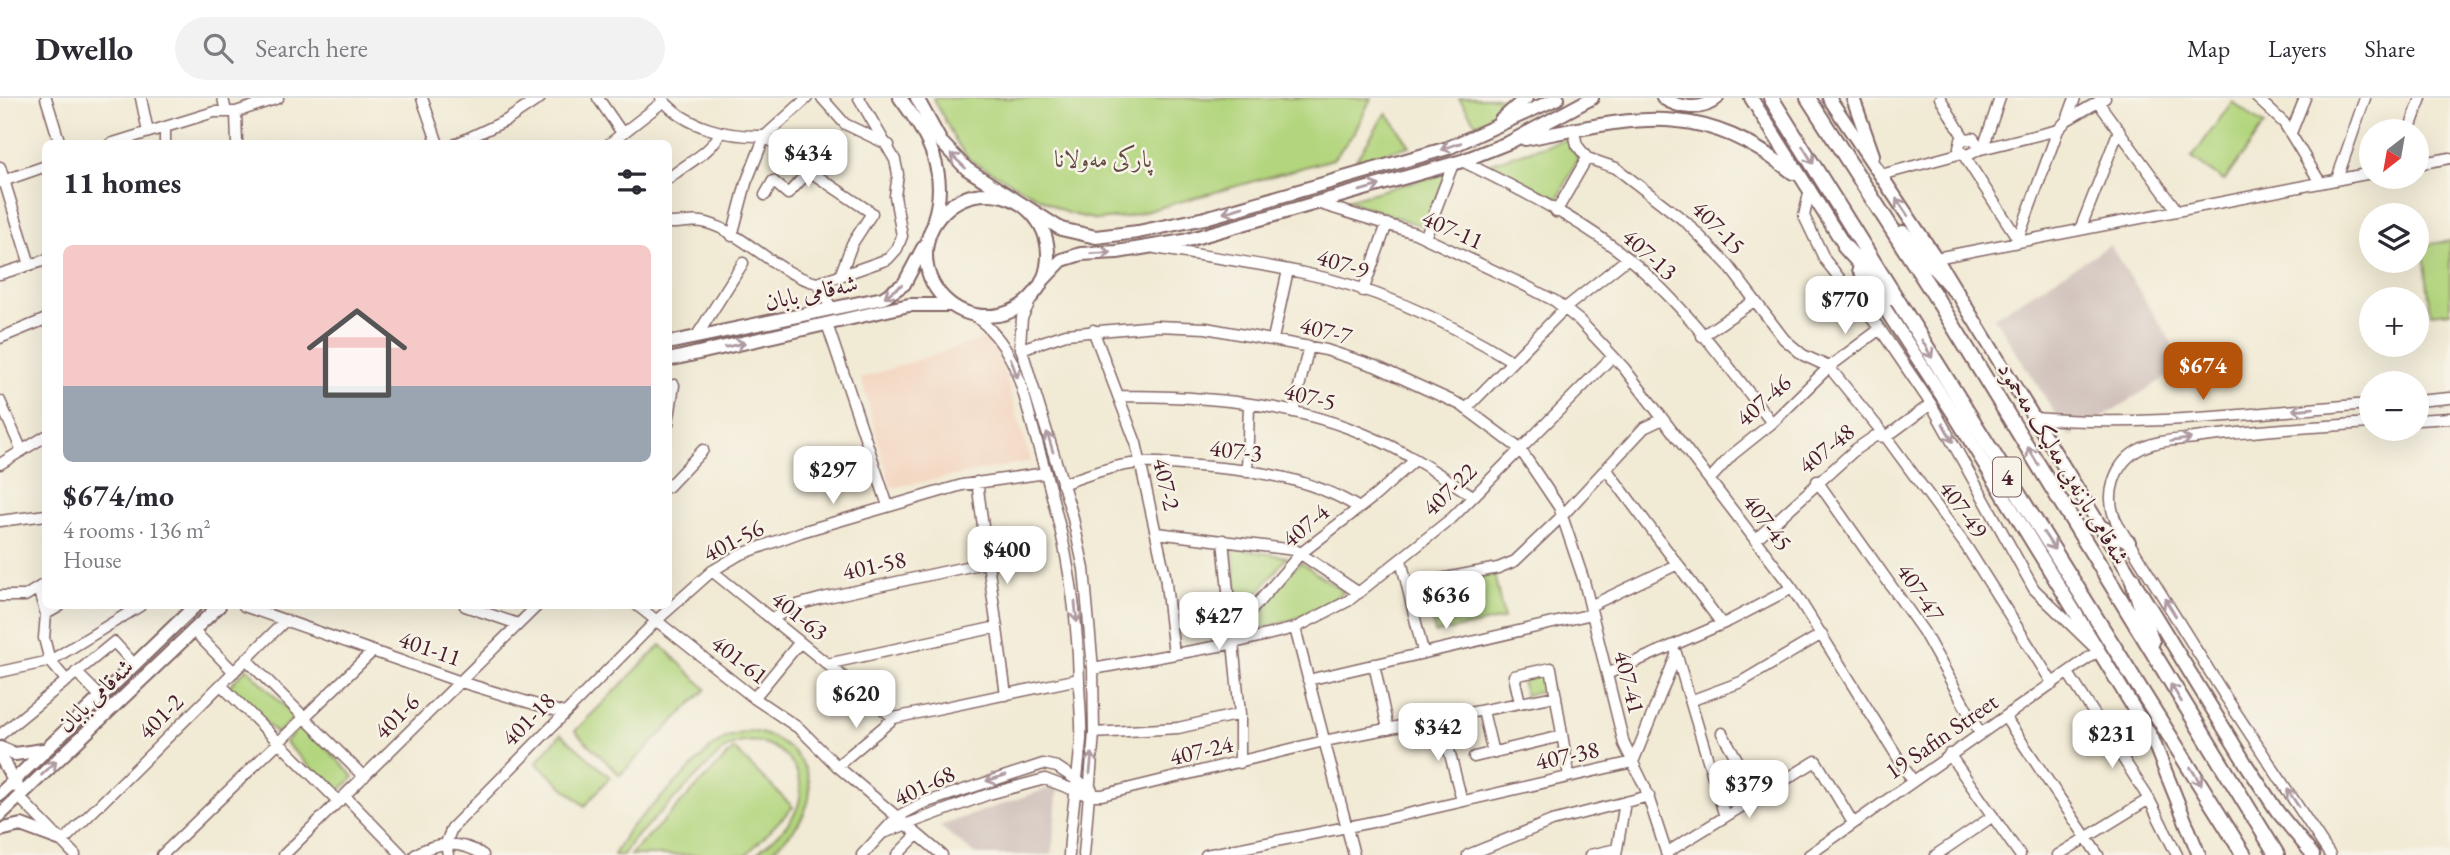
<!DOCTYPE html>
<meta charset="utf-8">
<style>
:root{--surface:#fff;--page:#f2f2f3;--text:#2b2b33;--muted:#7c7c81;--line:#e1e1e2;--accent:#b45309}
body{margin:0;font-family:"EB Garamond",Amiri,serif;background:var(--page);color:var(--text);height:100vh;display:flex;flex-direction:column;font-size:26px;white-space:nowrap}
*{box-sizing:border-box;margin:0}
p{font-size:23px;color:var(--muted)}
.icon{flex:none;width:38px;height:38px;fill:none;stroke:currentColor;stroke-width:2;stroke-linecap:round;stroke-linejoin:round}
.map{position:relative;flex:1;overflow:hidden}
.side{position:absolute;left:42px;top:42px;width:630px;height:469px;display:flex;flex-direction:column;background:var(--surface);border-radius:10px;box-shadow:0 7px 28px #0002}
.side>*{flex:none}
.needle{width:46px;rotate:211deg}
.controls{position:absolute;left:2359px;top:21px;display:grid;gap:14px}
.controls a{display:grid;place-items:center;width:70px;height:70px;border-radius:50%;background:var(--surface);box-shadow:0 7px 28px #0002;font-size:35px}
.price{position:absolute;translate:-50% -60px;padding:0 16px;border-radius:14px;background:#fff;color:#222;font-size:23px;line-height:46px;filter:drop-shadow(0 2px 4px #0008)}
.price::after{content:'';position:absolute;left:50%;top:42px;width:21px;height:16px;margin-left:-10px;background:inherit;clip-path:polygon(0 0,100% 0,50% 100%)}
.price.current{background:var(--accent);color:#fff}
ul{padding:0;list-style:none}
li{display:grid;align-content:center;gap:14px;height:371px;padding:0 21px}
li span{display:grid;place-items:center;height:217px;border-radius:10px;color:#555}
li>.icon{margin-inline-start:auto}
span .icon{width:126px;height:126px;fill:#fffc;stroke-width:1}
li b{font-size:30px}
h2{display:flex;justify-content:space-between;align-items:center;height:84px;padding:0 21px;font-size:30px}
header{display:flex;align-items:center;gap:42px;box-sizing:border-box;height:98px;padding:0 35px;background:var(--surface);border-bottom:2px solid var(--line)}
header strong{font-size:33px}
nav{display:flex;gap:38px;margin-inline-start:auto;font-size:24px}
.search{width:490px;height:63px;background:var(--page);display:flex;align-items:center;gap:18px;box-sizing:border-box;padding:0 24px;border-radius:38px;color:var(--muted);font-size:26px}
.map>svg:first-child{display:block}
.built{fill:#f3d4be}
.industrial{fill:#cfc0ba}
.green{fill:#b2d57d;stroke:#7e7a54;stroke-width:2}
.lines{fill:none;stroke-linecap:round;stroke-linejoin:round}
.minor-casing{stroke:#846666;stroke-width:13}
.major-casing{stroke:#846666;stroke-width:16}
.highway-casing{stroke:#846666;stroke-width:18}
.minor{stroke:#fff;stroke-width:10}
.major{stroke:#fff;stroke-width:12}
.highway{stroke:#fff;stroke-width:14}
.oneway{stroke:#ae9aa0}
.labels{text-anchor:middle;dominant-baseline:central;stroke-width:5;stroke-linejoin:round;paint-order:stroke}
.shield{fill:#f7f3e8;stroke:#7e5f64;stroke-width:2}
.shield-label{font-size:23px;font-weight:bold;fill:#4a1f2b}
.park-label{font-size:24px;fill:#644c40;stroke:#f7f3e8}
.street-label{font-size:24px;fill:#4a1f2b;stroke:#f7f3e8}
</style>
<header>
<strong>Dwello</strong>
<div class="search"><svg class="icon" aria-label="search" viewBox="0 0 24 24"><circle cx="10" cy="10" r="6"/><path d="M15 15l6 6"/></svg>Search here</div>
<nav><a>Map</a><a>Layers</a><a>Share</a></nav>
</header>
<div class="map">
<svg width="2450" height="757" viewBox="0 0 2450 757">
<rect width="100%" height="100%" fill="#f7f3e8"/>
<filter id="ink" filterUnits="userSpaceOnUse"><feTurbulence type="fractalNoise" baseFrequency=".0143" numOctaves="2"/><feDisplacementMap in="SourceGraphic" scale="14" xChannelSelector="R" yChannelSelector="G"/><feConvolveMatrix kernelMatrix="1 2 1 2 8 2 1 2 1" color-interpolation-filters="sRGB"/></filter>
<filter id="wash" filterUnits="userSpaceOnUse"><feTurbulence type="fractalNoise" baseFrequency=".00686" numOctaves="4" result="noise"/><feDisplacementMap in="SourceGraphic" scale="28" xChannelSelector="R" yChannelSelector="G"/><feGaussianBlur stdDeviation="1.57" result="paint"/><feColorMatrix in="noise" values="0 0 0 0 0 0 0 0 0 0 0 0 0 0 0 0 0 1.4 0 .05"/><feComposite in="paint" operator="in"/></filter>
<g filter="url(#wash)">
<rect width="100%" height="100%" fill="#f1ead4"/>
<path class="built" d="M993,238L1031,363L891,390L861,280Z"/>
<path class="industrial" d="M2110,147L2186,267L2070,339L1994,219Z
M1058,687L1052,757H976L939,728Z"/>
<path class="green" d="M933,0H1371L1355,34L1333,61L1126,119L1097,122L1067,115L970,62L957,45Z
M1459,0H1517L1493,18L1476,26Z
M2232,4L2264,27L2224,83L2192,60Z
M1387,15L1410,48L1356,62L1383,19Z
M1566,41L1578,60L1558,101L1484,67Z
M1446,75L1425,129L1346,102Z
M2450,143V214L2431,216L2423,147Z
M1233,450L1287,459L1238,520Z
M1300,464L1344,494C1308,520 1281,527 1239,535Z
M1494,476L1504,521L1435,535L1425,490Z
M661,547L706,591L620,677L575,633Z
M247,570L295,619L277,636L229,588Z
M1547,575L1550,592L1525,597L1522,581Z
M303,626L354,679L336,696L285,644Z
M750,633C789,638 824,674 804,715C797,732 781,744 768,757H755C770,743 791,728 798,708C813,661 758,625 721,654L632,743L623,757H614L628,732L712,649L727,639Z
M561,636L610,679L585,708L536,665Z
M734,651L793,709L746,757H630Z"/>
</g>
<g filter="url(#ink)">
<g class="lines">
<defs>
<path id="minor" d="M46,0L60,46
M141,0L148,34
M223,0L226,14
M422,0L438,46
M598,0L622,35
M661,0C686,30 728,39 765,38
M822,0L845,26L889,47
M1940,0L1964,40
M2257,0L2284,25L2320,84
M2098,4L2176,111
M236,14L237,46
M2067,22L2075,0
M165,29V46
M1573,30L1577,47L1587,60L1616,70L1686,124L1728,167L1784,241L1803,257L1829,269L1886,339L1966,448L2053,586
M2409,33L2421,0
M2291,35L2305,0
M765,38L809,73L872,115L852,146L840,178L817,185L832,211
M110,46L214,14H236L278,0
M456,46L507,22L540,0
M609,46L664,3
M1983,50L2000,0
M1977,52L2058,32L2067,22L2105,0
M1966,57L1977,53L1978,47L1973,40L1961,42L1959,50L2018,141
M1462,63C1514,89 1568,115 1615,150C1677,196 1726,265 1772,325
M2417,66L2450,60
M0,69L30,167
M1881,77L1962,55
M668,81C686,65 710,56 720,35
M2337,81L2365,0
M0,84L46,68
M765,97L773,83L788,96L809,73
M1317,105L1415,135L1522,186L1555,203L1580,223L1624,270L1792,490L1912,682
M1556,114L1587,60
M668,125C681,126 694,121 707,125C746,136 775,175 817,185
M2081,129L2119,32
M732,138L746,85L765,38L807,0
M1425,140L1453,66
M2018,141L2058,32
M1155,150C1203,158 1251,164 1299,174C1374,189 1447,223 1512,263
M1936,160L2371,75
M0,176L46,162
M840,178L888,161L897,151L902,138L895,98L898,76L895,62L859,0
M1363,193L1387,126
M1033,197L1022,220L1020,246L1072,416L1084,471L1093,571L1094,635L1084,757
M974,217C1017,250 1021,288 1035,337C1061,426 1077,489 1079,582C1079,601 1082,621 1081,641C1078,680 1071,718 1069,757
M827,226L888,408
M1093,232L1136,345L1165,477L1174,556
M1702,238L1754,203
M696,239L743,165
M0,240L46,221
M1273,241L1288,172
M1021,251L1066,236L1156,228L1206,230L1326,252L1375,268L1461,307L1520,351L1559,409L1584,483L1624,646L1645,689L1667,757
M1118,298C1204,298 1292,304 1371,339C1407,354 1440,377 1473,398
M0,303L22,353
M2417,303L2450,300
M1466,311L1564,211L1627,161
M1293,314L1309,248
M2034,320C2146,330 2259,314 2371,306
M2417,322L2450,320
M668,326L674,287
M0,366L46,338
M1607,372L1722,526
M1247,374L1249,306
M1710,381L1732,357L1772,325L1829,269L1880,231
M1817,383L1923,533L1980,635
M977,384L1006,597
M1062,386C1087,377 1114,367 1140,365C1154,364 1169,366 1183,367C1244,371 1307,377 1359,410
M668,389L703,352
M0,423L46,417
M1157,435L1295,452L1359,495
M1223,442L1240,616V665
M1755,442L1856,351L1875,338L1886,339L1931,306
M1401,462L1423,554
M712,473L894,620
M1409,487L1498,470L1515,463L1562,418L1644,330L1663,321
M38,491L46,516L44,540L50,563L67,583
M0,498H25L46,485
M244,508L461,584L564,615
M465,508L518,526
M638,508L754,600L800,631L837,668L942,757
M1590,508L1678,466
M46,516L60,508
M771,521L797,507L823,500L989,464
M1295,530L1354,757
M193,532L234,574
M1233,534L1300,456L1376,397L1415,362
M1676,555L1725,719
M247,562L364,679
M827,566L997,529
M1374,566L1388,631
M1093,571L1230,546L1295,530L1348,503L1452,420L1613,258
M0,574L50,563L140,508
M76,574L100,598
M2068,575L2149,701L2177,757
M1607,576L1729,523L1792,490
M1308,582L1592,516
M221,587L339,704
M754,600L800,544
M1690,603L1741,584L1822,536
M1520,605L1514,578L1551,570L1569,678
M1483,613L1493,655
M2005,619L2098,757
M1441,621L1462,703
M1094,635L1178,630L1240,616
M0,637L114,544L134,566
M1949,656L2020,757
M1474,659L1562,638
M837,668L894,620L1079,581
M1715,685L1739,665L1722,635
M345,698L402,757
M19,699L75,757
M886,734L989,696L1045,681L1087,697H1102L1324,643L1556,598
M62,744L286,522
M1666,755L1816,663L1853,725
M162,757L373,553
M284,757L537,508
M415,757C435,743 463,743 483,757
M448,757L446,745L452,730L656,523L712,473L739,457L801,434L962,387L1046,375
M862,757L897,719L921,706L1043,666L1057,669L1092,692
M897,757L917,737
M1206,757L1377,723L1633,664L1676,558
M1468,757L1552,723L1649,698
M1590,757L1617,751
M1616,757L1625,704
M1809,757L2098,553L2034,491L1931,306L1880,231L1825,162L1804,118L1810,91
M1936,757L1993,718
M2058,757L2149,701
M2330,757L2225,598L2118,427C2103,400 2113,364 2142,350C2158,342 2178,342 2195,340C2253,332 2312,329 2371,325"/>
<path id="major" d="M900,0C928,37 949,75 934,121
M917,0L941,44L967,71L1061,131L1096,139L1138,134L1205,120L1448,50L1558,0
M1663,0C1679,10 1702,14 1717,0
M1751,0L1850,156
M1829,0L1936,160L2246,666L2277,713L2313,757
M1853,0L1873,57
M1500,23L1526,0
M1525,41C1637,20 1698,0 1793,75
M926 157a61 61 0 1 1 122 0a61 61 0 1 1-122 0Z
M1859,171L1955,318L2152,640L2199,757
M1043,182L1062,162L1081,156L1117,154L1184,143L1462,63L1510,44L1592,0
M668,245L883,200L904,186L923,150
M668,262L909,207H950
M2102,429L2129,444
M0,650L15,656L43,652
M0,657L17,688
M0,696L195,508
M0,717L219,508
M0,732L21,727L59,741"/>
<path id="highway" d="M1771,0L2244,757
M1808,0L1935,198L2277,757
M1903,135L1956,194
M1845,149L1891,200
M2132,480L2152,544"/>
</defs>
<use href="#minor" class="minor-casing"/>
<use href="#major" class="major-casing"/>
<use href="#highway" class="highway-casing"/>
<use href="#minor" class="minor"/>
<use href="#major" class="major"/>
<use href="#highway" class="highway"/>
</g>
<defs><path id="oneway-shaft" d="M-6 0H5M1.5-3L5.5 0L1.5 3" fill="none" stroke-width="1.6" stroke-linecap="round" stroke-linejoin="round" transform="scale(1.75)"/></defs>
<g class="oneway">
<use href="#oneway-shaft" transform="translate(1451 48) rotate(161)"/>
<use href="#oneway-shaft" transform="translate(1808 57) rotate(58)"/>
<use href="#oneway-shaft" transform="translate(958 63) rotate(-137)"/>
<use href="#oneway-shaft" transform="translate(1370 90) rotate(-16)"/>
<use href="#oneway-shaft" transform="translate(1902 109) rotate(-124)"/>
<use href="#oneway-shaft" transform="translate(1233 112) rotate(163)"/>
<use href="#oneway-shaft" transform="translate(1101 155) rotate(-3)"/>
<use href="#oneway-shaft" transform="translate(893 193) rotate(145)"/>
<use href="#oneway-shaft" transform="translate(735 247) rotate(-13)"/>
<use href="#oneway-shaft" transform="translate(1927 251) rotate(60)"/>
<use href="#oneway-shaft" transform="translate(1014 270) rotate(70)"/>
<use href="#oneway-shaft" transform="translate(2303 311) rotate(175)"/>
<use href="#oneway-shaft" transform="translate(1948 335) rotate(61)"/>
<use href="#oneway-shaft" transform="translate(2181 342) rotate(-8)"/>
<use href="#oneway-shaft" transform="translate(1050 344) rotate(-107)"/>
<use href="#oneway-shaft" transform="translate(2033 358) rotate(-121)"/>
<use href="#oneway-shaft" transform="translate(2049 443) rotate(57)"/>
<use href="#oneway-shaft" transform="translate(2170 509) rotate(-122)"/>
<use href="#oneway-shaft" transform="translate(1076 514) rotate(84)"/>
<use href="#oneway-shaft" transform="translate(2176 595) rotate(-122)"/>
<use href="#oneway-shaft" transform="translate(1091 665) rotate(-84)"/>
<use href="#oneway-shaft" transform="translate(49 670) rotate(-44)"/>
<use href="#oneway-shaft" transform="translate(2196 678) rotate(58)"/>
<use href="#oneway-shaft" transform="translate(996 680) rotate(163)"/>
<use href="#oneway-shaft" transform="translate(2293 700) rotate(-123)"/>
</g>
</g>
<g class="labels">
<rect class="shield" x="1993" y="359.5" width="28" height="39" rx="5"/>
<g class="shield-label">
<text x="2007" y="379">4</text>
</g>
<g class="park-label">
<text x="1103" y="60">پارکی مەولانا</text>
</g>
<g class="street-label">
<text transform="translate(1719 129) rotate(46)">407-15</text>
<text transform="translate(1453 131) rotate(24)">407-11</text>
<text transform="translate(1650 156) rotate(42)">407-13</text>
<text transform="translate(1343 165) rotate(17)">407-9</text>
<text transform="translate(811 194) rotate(-12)">شەقامی بابان</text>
<text transform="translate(1326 232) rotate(14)">407-7</text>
<text transform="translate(1310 298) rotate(14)">407-5</text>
<text transform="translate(1763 302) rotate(-42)">407-46</text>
<text transform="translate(1826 350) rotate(-39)">407-48</text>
<text transform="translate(1236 352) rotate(7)">407-3</text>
<text transform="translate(2064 365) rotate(59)">شەقامی بازنەیی مەلیک مەحمود</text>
<text transform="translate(1167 386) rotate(77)">407-2</text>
<text transform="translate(1449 391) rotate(-44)">407-22</text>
<text transform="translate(1964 411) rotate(54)">407-49</text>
<text transform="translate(1768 424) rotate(53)">407-45</text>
<text transform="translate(1305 427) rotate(-40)">407-4</text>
<text transform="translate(733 442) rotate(-27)">401-56</text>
<text transform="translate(874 467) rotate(-12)">401-58</text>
<text transform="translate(1921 494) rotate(56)">407-47</text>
<text transform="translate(800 517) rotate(39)">401-63</text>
<text transform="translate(430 550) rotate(19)">401-11</text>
<text transform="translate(740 561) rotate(38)">401-61</text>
<text transform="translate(1630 584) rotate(76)">407-41</text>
<text transform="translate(95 597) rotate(-44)">شەقامی بابان</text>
<text transform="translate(160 618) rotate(-45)">401-2</text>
<text transform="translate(396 618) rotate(-45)">401-6</text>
<text transform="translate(528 621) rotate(-45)">401-18</text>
<text transform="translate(1941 638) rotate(-35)">19 Safin Street</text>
<text transform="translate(1201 652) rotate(-13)">407-24</text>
<text transform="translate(1567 657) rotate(-12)">407-38</text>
<text transform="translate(924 687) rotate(-25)">401-68</text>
</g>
</g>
</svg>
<div class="controls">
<a><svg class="needle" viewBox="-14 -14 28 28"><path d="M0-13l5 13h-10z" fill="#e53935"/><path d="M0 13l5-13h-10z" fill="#7c7c81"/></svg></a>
<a><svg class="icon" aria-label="layers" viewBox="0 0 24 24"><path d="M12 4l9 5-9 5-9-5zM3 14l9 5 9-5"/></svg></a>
<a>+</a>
<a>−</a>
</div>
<b class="price" style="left:808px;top:91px">$434</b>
<b class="price" style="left:1845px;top:238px">$770</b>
<b class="price current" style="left:2203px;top:304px">$674</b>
<b class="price" style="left:833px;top:408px">$297</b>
<b class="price" style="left:1007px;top:488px">$400</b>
<b class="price" style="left:1446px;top:533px">$636</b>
<b class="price" style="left:1219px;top:554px">$427</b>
<b class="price" style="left:856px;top:632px">$620</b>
<b class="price" style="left:1438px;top:665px">$342</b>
<b class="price" style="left:2112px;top:672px">$231</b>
<b class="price" style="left:1749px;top:722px">$379</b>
<section class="side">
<h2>11 homes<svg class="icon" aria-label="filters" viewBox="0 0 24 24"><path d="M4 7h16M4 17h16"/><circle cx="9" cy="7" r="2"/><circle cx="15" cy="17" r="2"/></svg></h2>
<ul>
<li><span style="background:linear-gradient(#f6c9c9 65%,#9aa5b1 0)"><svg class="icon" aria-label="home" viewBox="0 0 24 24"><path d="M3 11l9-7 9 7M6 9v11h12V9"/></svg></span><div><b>$674/mo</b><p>4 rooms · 136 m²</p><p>House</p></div></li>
</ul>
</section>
</div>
